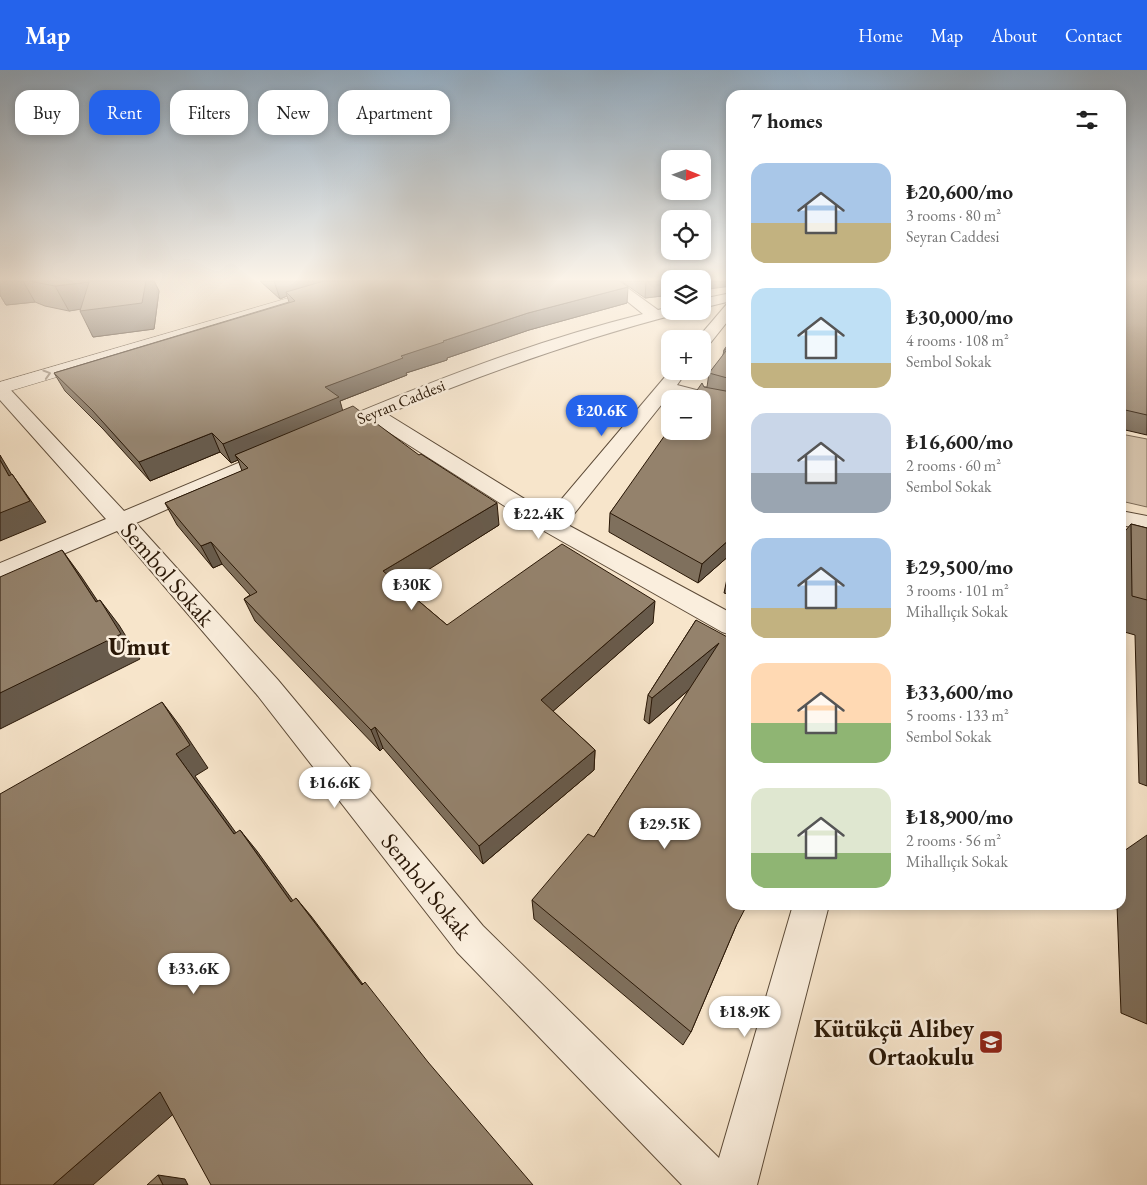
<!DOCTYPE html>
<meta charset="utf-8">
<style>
:root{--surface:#fff;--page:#f6f6f6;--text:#222;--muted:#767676;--accent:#2563eb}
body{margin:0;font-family:"EB Garamond",serif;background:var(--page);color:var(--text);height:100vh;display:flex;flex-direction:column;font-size:19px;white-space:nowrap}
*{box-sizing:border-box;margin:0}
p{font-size:16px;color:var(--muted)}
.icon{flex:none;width:28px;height:28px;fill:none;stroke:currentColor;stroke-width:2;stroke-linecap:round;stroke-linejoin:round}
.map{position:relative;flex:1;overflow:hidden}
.drawer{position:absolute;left:726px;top:20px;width:400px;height:820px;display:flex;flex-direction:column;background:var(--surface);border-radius:15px;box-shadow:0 2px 8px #0003}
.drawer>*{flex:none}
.hud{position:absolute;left:15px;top:20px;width:475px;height:45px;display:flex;gap:10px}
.needle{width:32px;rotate:91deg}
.tools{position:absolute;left:661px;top:80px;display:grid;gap:10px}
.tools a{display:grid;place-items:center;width:50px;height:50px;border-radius:10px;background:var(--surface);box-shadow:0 2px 8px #0003;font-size:25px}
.price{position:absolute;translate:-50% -42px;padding:0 11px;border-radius:18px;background:#fff;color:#222;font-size:16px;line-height:32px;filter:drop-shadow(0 1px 2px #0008)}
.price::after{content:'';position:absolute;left:50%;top:30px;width:15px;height:11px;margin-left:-8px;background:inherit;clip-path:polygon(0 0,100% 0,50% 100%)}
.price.current{background:var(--accent);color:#fff}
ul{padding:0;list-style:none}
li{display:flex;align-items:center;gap:15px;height:125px;padding:0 25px}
li span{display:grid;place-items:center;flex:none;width:140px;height:100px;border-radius:15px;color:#555}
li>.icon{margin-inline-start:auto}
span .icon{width:60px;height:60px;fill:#fffc;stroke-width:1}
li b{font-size:21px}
h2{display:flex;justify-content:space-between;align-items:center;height:60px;padding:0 25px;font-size:21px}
.chip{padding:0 18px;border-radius:15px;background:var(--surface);box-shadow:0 2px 8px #0003;font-size:18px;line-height:45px}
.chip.current{background:var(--accent);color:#fff}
header{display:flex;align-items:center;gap:30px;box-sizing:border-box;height:70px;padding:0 25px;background:var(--accent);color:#fff}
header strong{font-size:24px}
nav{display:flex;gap:28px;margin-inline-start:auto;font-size:18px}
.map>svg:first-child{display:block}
.green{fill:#d4c2aa;stroke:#7e6c58}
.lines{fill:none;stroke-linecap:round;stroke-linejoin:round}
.minor-casing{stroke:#5c4a37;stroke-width:2}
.tertiary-casing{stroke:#5c4a37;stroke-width:1}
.minor{fill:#faeedd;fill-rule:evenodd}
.tertiary{fill:#faeedd;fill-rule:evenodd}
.wall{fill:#7f705d;stroke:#291706}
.shaded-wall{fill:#685b4c;stroke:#291706}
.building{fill:#94826c;stroke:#291706}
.oneway{stroke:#9c8d7c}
.labels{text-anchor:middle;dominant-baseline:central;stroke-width:5;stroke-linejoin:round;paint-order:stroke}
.far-street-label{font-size:16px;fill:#291706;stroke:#faeedd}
.near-street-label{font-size:24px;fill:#291706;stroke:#faeedd}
.near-poi-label{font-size:24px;font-weight:bold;fill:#291706;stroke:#faeedd;text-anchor:end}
.district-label{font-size:25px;font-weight:bold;fill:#291706;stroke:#faeedd}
</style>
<header>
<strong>Map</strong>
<nav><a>Home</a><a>Map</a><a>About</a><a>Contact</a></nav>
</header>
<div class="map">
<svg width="1147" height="1115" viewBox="0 0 1147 1115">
<rect width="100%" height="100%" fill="#f7e5cb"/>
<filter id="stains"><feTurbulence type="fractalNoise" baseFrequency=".004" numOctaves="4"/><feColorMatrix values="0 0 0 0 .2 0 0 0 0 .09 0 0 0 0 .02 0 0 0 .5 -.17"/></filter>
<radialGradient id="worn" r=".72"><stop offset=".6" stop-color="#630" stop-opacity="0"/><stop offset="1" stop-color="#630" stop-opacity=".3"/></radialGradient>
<path class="green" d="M1121,364L1147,369V437L1121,431Z"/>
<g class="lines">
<defs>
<path id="minor" d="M602,211H618L658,240L670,237V241H679L677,244C578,270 482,304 387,344L549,444L670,301H687L677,315L731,329V340L702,333V329H688L670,324L566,454L731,543V565L722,562L544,461L371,351L340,364H326L323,360L326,356C429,312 534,271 643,244Z
M731,223V231L702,238V229Z
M731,233V247L708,276L702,278V269H697L726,235Z
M0,314L6,315L124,441L267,381L274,379L281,381L284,385L281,389L136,453L278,610L483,856L719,1088L793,835H829L757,1115H682L457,882L258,626L117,461L0,511V493L106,449L0,330Z
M1121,441L1147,446V460L1121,455Z"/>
<path id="tertiary" d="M347,211H369L367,214L0,324V312Z"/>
</defs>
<use href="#minor" class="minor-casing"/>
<use href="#tertiary" class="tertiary-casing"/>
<use href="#minor" class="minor"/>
<use href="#tertiary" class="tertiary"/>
</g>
<path class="wall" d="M0,211H154L159,221L154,259L93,267L80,239L69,241L45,236L35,232L6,235L0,225Z
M260,211H620L627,233L529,260L447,288V290L406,303L407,305L340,331L342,341L499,455L401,516L447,555L653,553L553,641L595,680L594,700L483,794L383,678L380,681L255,551L244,529L250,525L222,494L213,498L177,455L165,433L242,401L238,390L231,393L220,382L150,411L103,359L65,321L54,303L289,232L287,226L280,229Z
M621,211H670V225L645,228Z
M1121,211H1147V365L1121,359Z
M731,270V484L698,513L609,462L610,443L704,317H707L709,303L723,286L724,280Z
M1131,454L1147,458V716L1139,713L1135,565L1121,561V466Z
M731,499V525L724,523L728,504Z
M696,550L736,856L691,962L683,975L534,849L532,830L594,767L690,619L649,654L644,650L648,625Z
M1147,765V954L1121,943L1117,835H1121V783Z"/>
<path class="shaded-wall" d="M0,211H23L35,232L6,235L0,225Z
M146,211H154L159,221L154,259L93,267L80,241Z
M274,211H341L286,222L287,226L280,229Z
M654,211H670V225L645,228L646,212Z
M702,211H731V216L702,220Z
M89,212L101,236L69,241L55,216Z
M628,217L627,233L529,260L447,288V290L406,303L407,305L340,331L344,345L235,385L238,390L231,393L223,374L325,317L401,286L443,271L528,243Z
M729,277L721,297L724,280Z
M212,363L220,382L150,411L139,392Z
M0,385L25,427L9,406L0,390Z
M12,404L46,452L0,471V443Z
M497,433L499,455L390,524L383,501Z
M731,468V484L698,513L702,494Z
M211,472L222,494L213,498L201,476Z
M62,480L81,506L115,557L96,532Z
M100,530L119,555L140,589L0,659V623Z
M655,531L653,553L542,651L541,630Z
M719,573L713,599L649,654L652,628Z
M162,632L180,656L208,698L195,706L252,785L234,764L176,684Z
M375,657L383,678L380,681L371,660Z
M595,680L594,700L483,794L479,776Z
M240,760L257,781L307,850L291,832Z
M296,828L311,846L375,930L362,915Z
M160,1022L187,1032L93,1115H53Z
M158,1105L185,1109L188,1115H163Z"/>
<path class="building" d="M29,211H146L142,233L80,241L89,212L55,216Z
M324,211H620L628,217L528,243L443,271L444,272L401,286L403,288L325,317L339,327L223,374L212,363L139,392L92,340L54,303L295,231L286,222Z
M1121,211H1147V345L1121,339Z
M731,270V309L709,303L729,277L724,280Z
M702,313L704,317L731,322V468L702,494L610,443L670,358V361H702V329H691Z
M353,336L419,385L421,384L497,433L383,501L447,555L562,474L655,531L541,630L595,680L479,776L375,657L371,660L244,529L257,522L211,472L201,476L165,433L248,398L235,385Z
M0,390L9,406L12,404L30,431L0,443Z
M1131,454L1147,458V530L1132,526Z
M62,480L96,532L100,530L121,564L0,623V507Z
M731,499V505L728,504Z
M696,550L731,569V835H747L736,856L691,962L532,830L588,764L594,767L719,573L652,628L648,625Z
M162,632L190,675L176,684L234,764L240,760L291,832L296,828L362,915L365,912L428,992L533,1115H211L160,1022L53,1115H0V724Z
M158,1105L163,1115H147Z"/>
<defs><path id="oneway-chevron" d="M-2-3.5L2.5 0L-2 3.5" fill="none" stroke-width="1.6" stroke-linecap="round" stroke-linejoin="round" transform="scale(1.25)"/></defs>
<use class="oneway" href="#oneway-chevron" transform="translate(47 304) rotate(-17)"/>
<linearGradient id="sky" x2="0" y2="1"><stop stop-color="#92acc2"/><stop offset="0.57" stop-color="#fbf3e8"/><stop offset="1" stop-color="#fbf3e8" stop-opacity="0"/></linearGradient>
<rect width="1147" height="367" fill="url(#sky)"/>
<defs>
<symbol id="school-square" viewBox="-11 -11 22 22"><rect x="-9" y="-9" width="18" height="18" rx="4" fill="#8f2418" stroke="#faeedd"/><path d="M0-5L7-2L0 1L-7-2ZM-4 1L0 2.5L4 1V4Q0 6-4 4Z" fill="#fff"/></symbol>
</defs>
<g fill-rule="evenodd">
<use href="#school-square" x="977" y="958" width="28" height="28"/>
</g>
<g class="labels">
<g class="far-street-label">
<text transform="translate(401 332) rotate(-22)">Seyran Caddesi</text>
</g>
<g class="near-street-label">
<text transform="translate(168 504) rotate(49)">Sembol Sokak</text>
<text transform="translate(427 816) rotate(51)">Sembol Sokak</text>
</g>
<g class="near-poi-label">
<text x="974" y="958">Kütükçü Alibey<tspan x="974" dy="28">Ortaokulu</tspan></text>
</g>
<g class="district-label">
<text x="139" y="576">Umut</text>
</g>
</g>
<rect width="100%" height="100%" filter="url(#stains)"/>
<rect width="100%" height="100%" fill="url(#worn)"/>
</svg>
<div class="tools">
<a><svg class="needle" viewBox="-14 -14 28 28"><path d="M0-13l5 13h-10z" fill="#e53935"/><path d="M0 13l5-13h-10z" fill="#767676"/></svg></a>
<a><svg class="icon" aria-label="locate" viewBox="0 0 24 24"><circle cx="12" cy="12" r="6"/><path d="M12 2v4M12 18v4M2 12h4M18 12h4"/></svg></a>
<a><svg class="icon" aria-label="layers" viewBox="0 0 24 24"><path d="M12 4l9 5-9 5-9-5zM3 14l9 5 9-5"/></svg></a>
<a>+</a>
<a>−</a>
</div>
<b class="price current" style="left:602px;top:367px">₺20.6K</b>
<b class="price" style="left:539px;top:470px">₺22.4K</b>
<b class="price" style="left:412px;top:541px">₺30K</b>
<b class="price" style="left:335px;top:739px">₺16.6K</b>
<b class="price" style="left:665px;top:780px">₺29.5K</b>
<b class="price" style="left:194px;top:925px">₺33.6K</b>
<b class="price" style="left:745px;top:968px">₺18.9K</b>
<div class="hud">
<a class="chip">Buy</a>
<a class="chip current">Rent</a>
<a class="chip">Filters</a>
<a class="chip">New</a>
<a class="chip">Apartment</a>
</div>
<section class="drawer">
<h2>7 homes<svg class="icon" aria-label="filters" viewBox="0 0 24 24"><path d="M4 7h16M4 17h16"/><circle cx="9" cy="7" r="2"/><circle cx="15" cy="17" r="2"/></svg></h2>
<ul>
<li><span style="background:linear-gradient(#a9c7e8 60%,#c2b280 0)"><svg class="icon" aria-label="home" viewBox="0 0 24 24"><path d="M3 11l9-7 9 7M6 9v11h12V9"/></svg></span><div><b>₺20,600/mo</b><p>3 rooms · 80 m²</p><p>Seyran Caddesi</p></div></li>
<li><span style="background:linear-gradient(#bfe0f5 75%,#c2b280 0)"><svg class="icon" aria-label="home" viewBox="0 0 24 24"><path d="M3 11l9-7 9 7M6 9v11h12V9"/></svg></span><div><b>₺30,000/mo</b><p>4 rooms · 108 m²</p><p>Sembol Sokak</p></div></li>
<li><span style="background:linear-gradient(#c9d6e8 60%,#9aa5b1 0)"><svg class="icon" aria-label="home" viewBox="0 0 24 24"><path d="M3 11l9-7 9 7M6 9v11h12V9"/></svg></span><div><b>₺16,600/mo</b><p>2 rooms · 60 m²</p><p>Sembol Sokak</p></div></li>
<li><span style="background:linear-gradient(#a9c7e8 70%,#c2b280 0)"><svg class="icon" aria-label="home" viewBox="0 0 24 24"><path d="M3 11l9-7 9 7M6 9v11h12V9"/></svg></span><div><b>₺29,500/mo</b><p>3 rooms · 101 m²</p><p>Mihallıçık Sokak</p></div></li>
<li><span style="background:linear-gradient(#ffd9b3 60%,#8fb573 0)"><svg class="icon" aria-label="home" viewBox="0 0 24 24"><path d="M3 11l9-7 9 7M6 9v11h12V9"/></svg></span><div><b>₺33,600/mo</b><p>5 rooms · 133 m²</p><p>Sembol Sokak</p></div></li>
<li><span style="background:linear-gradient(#dfe7d0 65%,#8fb573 0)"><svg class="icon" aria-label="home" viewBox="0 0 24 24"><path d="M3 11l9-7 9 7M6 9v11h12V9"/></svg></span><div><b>₺18,900/mo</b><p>2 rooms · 56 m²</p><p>Mihallıçık Sokak</p></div></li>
</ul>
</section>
</div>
